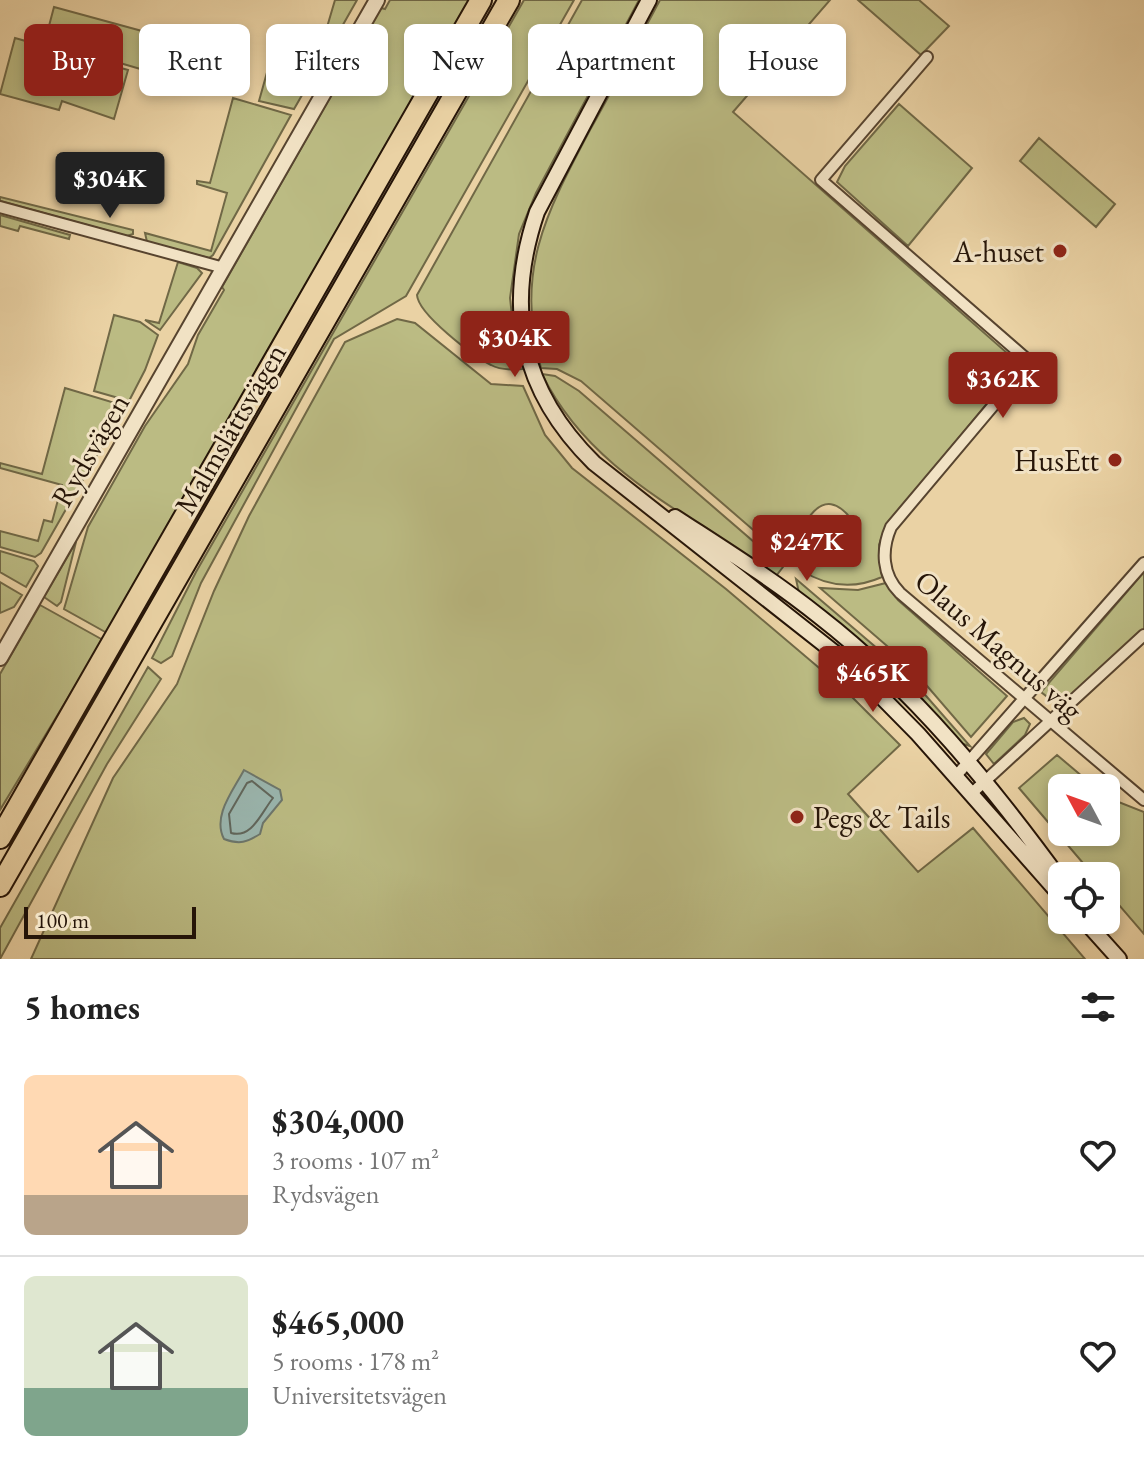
<!DOCTYPE html>
<meta charset="utf-8">
<style>
:root{--surface:#fff;--page:#f6f6f6;--text:#222;--muted:#767676;--line:#e0e0e0;--accent:#8f2418}
body{margin:0;font-family:"EB Garamond",serif;background:var(--page);color:var(--text);height:100vh;display:flex;flex-direction:column;font-size:30px;white-space:nowrap}
*{box-sizing:border-box;margin:0}
p{font-size:26px;color:var(--muted)}
.icon{flex:none;width:44px;height:44px;fill:none;stroke:currentColor;stroke-width:2;stroke-linecap:round;stroke-linejoin:round}
.map{position:relative;height:959px;overflow:hidden}
.drawer{display:flex;flex-direction:column;background:var(--surface);flex:1}
.drawer>*{flex:none}
.guide{position:absolute;left:24px;top:24px;width:1096px;height:72px;display:flex;gap:16px}
.needle{width:52px;rotate:311deg}
.fabs{position:absolute;left:1048px;top:774px;display:grid;gap:16px}
.fabs a{display:grid;place-items:center;width:72px;height:72px;border-radius:12px;background:var(--surface);box-shadow:0 4px 12px #0003;font-size:40px}
.scale{position:absolute;left:24px;bottom:20px;width:172px;box-sizing:border-box;padding-left:8px;border:4px solid #261508;border-top:0;font-size:22px;line-height:28px;white-space:nowrap;color:#261508;-webkit-text-stroke:6px #f1e2c4;paint-order:stroke}
.price{position:absolute;translate:-50% -68px;padding:0 18px;border-radius:8px;background:var(--accent);color:#fff;font-size:26px;line-height:52px;filter:drop-shadow(0 2px 4px #0008)}
.price::after{content:'';position:absolute;left:50%;top:48px;width:24px;height:18px;margin-left:-12px;background:inherit;clip-path:polygon(0 0,100% 0,50% 100%)}
.price.active{background:#222;color:#fff}
ul{padding:0;list-style:none}
li{display:flex;align-items:center;gap:24px;height:200px;padding:0 24px}
li+li{border-top:2px solid var(--line)}
li span{display:grid;place-items:center;flex:none;width:224px;height:160px;border-radius:12px;color:#555}
li>.icon{margin-inline-start:auto}
span .icon{width:96px;height:96px;fill:#fffc;stroke-width:1}
li b{font-size:34px}
h2{display:flex;justify-content:space-between;align-items:center;height:96px;padding:0 24px;font-size:34px}
.tag{padding:0 28px;border-radius:12px;background:var(--surface);box-shadow:0 4px 12px #0003;font-size:28px;line-height:72px}
.tag.active{background:var(--accent);color:#fff}
.map>svg:first-child{display:block}
.green{fill:#bbbb83;stroke:#706846;stroke-width:2}
.water{fill:#9ab6af;stroke:#6c766c;stroke-width:2}
.lines{fill:none;stroke-linecap:round;stroke-linejoin:round}
.shore{stroke:#60665c;stroke-width:2}
.minor-casing{stroke:#57442f;stroke-width:14}
.tertiary-casing{stroke:#57442f;stroke-width:18}
.secondary-casing{stroke:#261508;stroke-width:18}
.motorway-casing{stroke:#261508;stroke-width:24}
.minor{stroke:#f1e2c4;stroke-width:10}
.tertiary{stroke:#f1e2c4;stroke-width:14}
.secondary{stroke:#f1e2c4;stroke-width:14}
.motorway{stroke:#ead2a4;stroke-width:20}
.poi-dot{fill:#8f2418;stroke:#f1e2c4;stroke-width:3}
.labels{text-anchor:middle;dominant-baseline:central;stroke-width:6;stroke-linejoin:round;paint-order:stroke}
.poi-label{font-size:30px;fill:#261508;stroke:#f1e2c4;text-anchor:end}
.street-label{font-size:30px;fill:#261508;stroke:#f1e2c4}
</style>
<div class="map">
<svg width="1144" height="959" viewBox="0 0 1144 959">
<rect width="100%" height="100%" fill="#ead2a4"/>
<filter id="stains"><feTurbulence type="fractalNoise" baseFrequency=".0025" numOctaves="4"/><feColorMatrix values="0 0 0 0 .2 0 0 0 0 .09 0 0 0 0 .02 0 0 0 .5 -.17"/></filter>
<radialGradient id="worn" r=".72"><stop offset=".6" stop-color="#630" stop-opacity="0"/><stop offset="1" stop-color="#630" stop-opacity=".3"/></radialGradient>
<path class="green" d="M335,0H357L336,37L325,34Z
M390,0H469L107,633L64,609L88,527L145,426L188,364L198,335L224,290L222,287L381,8L385,9Z
M524,0H574L406,296L334,339L201,583L172,656L161,663L152,658L196,572Z
M582,0H639L536,193L519,234L510,298L515,343L523,369C512,370 500,370 491,365C473,356 418,314 417,295Z
M660,0H830L733,112L1015,360L1012,373L885,528L879,545L882,577C855,589 827,587 801,570L837,551L853,537L852,520C819,476 799,534 788,560L581,381L557,369L541,368C514,272 546,213 590,130C614,87 637,43 660,0Z
M858,0H919L949,26L921,55Z
M54,7L164,37L154,73L45,41Z
M280,26L333,41L294,109L259,101Z
M15,38L128,70L114,119L62,101L59,110L0,94Z
M233,98L291,115L213,255L209,258L147,242L145,233L211,251L227,193L197,184V181L210,183Z
M899,104L972,168L908,246L837,182L845,166Z
M1039,138L1115,204L1096,227L1020,161Z
M0,197L133,230V234L127,236L0,201Z
M0,215L70,235L69,239L20,226L18,231L0,226Z
M178,262L197,268L202,273L160,330L145,320L159,323Z
M114,315L140,322L158,335L145,370L129,401L94,391Z
M397,319L415,323L491,384L523,386L545,435L572,468L726,589L844,689L900,745L848,794L918,872L973,828L1085,959H31L113,778L177,684L214,591L249,516L345,342Z
M542,374L555,376L579,391L783,567L776,576C691,514 590,473 542,374Z
M65,388L125,406L41,553L35,557L0,547V531L38,541L44,520L52,522L62,485L0,468V463L42,474Z
M76,542L61,602L57,606L44,597Z
M0,551L34,561L38,566L26,587L0,572Z
M1144,572V630L1059,706L1041,692Z
M796,579L906,673L970,746L960,743L799,593Z
M0,582L22,595L14,607L0,613Z
M886,583L898,600L1007,696L971,737L909,665L820,588L858,590Z
M40,605L103,640L0,810V674Z
M148,667L161,679L107,764L0,959V928Z
M1024,718L1030,724L1025,735L994,764L986,754L1013,722Z
M1057,755L1096,788H1062V832H1106V797L1144,812V934L1106,890V876H1094L1019,788Z"/>
<path class="water" d="M244,770L280,790L282,800L263,823L260,834C247,842 240,845 224,839C212,816 233,791 244,770Z"/>
<g class="lines">
<path class="shore" d="M252,781L273,798C261,813 252,839 231,833L229,814L247,783Z"/>
<defs>
<path id="minor" d="M927,57L821,180L1030,362L891,527C881,550 882,575 900,593L1144,800
M0,207L224,268
M955,777L1144,563
M971,794L1144,635"/>
<path id="tertiary" d="M0,658L377,0"/>
<path id="secondary" d="M649,0L537,212C504,309 521,391 594,463L849,664L918,734L1062,897
M675,517C724,549 774,580 820,617C914,690 992,786 1062,882
M1084,920L1119,959"/>
<path id="motorway" d="M0,838L481,0
M0,886L509,0"/>
</defs>
<use href="#minor" class="minor-casing"/>
<use href="#tertiary" class="tertiary-casing"/>
<use href="#secondary" class="secondary-casing"/>
<use href="#motorway" class="motorway-casing"/>
<use href="#minor" class="minor"/>
<use href="#tertiary" class="tertiary"/>
<use href="#secondary" class="secondary"/>
<use href="#motorway" class="motorway"/>
</g>
<g class="poi-dot">
<circle cx="1060" cy="251" r="8"/>
<circle cx="1115" cy="460" r="8"/>
<circle cx="797" cy="817" r="8"/>
</g>
<g class="labels">
<g class="poi-label">
<text x="1044" y="251">A-huset</text>
<text x="1099" y="460">HusEtt</text>
<text x="813" y="817" text-anchor="start">Pegs &amp; Tails</text>
</g>
<g class="street-label">
<text transform="translate(230 429) rotate(-60)">Malmslättsvägen</text>
<text transform="translate(90 450) rotate(-60)">Rydsvägen</text>
<text transform="translate(999 645) rotate(41)">Olaus Magnus väg</text>
</g>
</g>
<rect width="100%" height="100%" filter="url(#stains)"/>
<rect width="100%" height="100%" fill="url(#worn)"/>
</svg>
<div class="fabs">
<a><svg class="needle" viewBox="-14 -14 28 28"><path d="M0-13l5 13h-10z" fill="#e53935"/><path d="M0 13l5-13h-10z" fill="#767676"/></svg></a>
<a><svg class="icon" aria-label="locate" viewBox="0 0 24 24"><circle cx="12" cy="12" r="6"/><path d="M12 2v4M12 18v4M2 12h4M18 12h4"/></svg></a>
</div>
<div class="scale">100 m</div>
<b class="price active" style="left:110px;top:220px">$304K</b>
<b class="price" style="left:515px;top:379px">$304K</b>
<b class="price" style="left:1003px;top:420px">$362K</b>
<b class="price" style="left:807px;top:583px">$247K</b>
<b class="price" style="left:873px;top:714px">$465K</b>
<div class="guide">
<a class="tag active">Buy</a>
<a class="tag">Rent</a>
<a class="tag">Filters</a>
<a class="tag">New</a>
<a class="tag">Apartment</a>
<a class="tag">House</a>
</div>
</div>
<section class="drawer">
<h2>5 homes<svg class="icon" aria-label="filters" viewBox="0 0 24 24"><path d="M4 7h16M4 17h16"/><circle cx="9" cy="7" r="2"/><circle cx="15" cy="17" r="2"/></svg></h2>
<ul>
<li><span style="background:linear-gradient(#ffd9b3 75%,#b9a48a 0)"><svg class="icon" aria-label="home" viewBox="0 0 24 24"><path d="M3 11l9-7 9 7M6 9v11h12V9"/></svg></span><div><b>$304,000</b><p>3 rooms · 107 m²</p><p>Rydsvägen</p></div><svg class="icon" aria-label="heart" viewBox="0 0 24 24"><path d="M12 20l-8-8c-3-5 5-10 8-4 3-6 11-1 8 4z"/></svg></li>
<li><span style="background:linear-gradient(#dfe7d0 70%,#7fa58c 0)"><svg class="icon" aria-label="home" viewBox="0 0 24 24"><path d="M3 11l9-7 9 7M6 9v11h12V9"/></svg></span><div><b>$465,000</b><p>5 rooms · 178 m²</p><p>Universitetsvägen</p></div><svg class="icon" aria-label="heart" viewBox="0 0 24 24"><path d="M12 20l-8-8c-3-5 5-10 8-4 3-6 11-1 8 4z"/></svg></li>
</ul>
</section>
